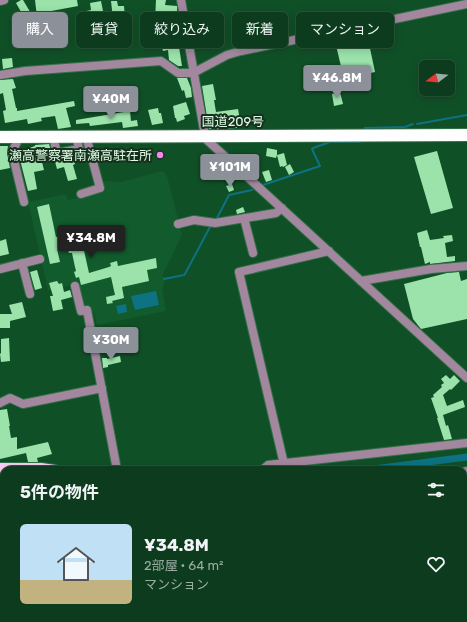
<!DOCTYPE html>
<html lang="ja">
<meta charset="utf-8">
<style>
:root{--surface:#0c3c1d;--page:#154326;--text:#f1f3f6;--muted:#9aada4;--line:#2c563b;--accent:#8c9099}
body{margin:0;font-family:Rubik,"Noto Sans JP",sans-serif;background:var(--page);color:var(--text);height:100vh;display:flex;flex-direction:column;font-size:15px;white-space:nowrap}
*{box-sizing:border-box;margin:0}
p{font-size:13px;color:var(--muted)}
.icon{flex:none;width:22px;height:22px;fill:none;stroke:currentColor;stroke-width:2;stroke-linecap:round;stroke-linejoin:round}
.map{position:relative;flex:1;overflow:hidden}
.panel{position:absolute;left:0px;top:466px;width:467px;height:156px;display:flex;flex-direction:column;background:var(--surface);border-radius:12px 12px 0 0;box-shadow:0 2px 10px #0003,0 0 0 1px var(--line)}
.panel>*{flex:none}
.banner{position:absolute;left:12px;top:12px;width:443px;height:36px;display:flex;gap:8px}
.needle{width:26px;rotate:254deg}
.fabs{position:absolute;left:419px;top:60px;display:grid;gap:8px}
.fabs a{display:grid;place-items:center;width:36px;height:36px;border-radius:6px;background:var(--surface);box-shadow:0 2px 10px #0003,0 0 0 1px var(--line);font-size:20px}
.price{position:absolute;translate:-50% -34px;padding:0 9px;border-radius:4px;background:var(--accent);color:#fff;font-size:13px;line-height:26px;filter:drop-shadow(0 1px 2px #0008)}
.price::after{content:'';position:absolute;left:50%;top:24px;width:12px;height:9px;margin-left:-6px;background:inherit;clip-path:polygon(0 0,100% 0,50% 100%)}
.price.on{background:#222;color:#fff}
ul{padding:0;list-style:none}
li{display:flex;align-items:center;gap:12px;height:100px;padding:0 20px}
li+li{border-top:1px solid var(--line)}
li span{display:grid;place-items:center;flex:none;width:112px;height:80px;border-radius:6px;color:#555}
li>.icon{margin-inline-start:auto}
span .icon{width:48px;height:48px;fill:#fffc;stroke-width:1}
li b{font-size:17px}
h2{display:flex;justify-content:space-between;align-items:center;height:48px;padding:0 20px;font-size:17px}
.chip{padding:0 14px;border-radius:6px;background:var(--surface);box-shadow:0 2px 10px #0003,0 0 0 1px var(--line);font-size:14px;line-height:36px}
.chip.on{background:var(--accent);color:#fff}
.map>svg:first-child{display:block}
.built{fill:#115b2c}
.water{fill:#0d7281}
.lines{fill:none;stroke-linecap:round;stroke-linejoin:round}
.stream{stroke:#0d7281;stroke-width:2}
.canal{stroke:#0d7281;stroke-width:7}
.building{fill:#9be3ab}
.minor-casing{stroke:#356f49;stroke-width:10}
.major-casing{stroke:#356f49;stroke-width:12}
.highway-casing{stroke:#356f49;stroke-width:14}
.minor{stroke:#a3879f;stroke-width:8}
.major{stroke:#fccef6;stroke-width:10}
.highway{stroke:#fefefe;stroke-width:12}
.poi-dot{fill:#f688ec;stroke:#16301d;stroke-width:1.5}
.labels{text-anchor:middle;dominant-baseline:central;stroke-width:4;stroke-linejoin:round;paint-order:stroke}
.street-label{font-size:13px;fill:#ddfce3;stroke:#16301d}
.poi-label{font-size:13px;fill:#ddfce3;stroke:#16301d;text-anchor:end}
</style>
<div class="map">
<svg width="467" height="622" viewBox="0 0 467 622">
<rect width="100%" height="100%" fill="#105027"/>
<path class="built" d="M162,171L163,172L164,171L166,176H167L182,235L162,276H164V285L162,289L166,311L97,325L94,312H90L82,309L76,284L48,290L28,202L66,194L68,200L105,191L102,181L121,182Z"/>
<path class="water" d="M156,291L159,305L135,310L131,296Z
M126,304L127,312L118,314L116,306Z"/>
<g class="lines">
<path class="stream" d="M417,124L467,115
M365,128L405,127L413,124
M263,185L320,166L312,149L313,148L330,142H360
M216,220L229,195L252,190
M164,279L184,275L185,274L211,225"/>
<path class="canal" d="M366,470L467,457
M98,622L102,618"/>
</g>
<path class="building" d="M21,0H23L32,15L25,19L16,3Z
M35,0H77L78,6L46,12L47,15L37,17Z
M156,0H166L165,5L177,6V14L165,13L171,40L181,38L183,46L179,47L182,66H178L169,60L168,50L163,51L155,20Z
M101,1L104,16L83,21L82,12L91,10L90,3Z
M111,1H117L118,6H124L125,18L113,19Z
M215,29L216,44L208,45L206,30Z
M358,32V36L367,34L375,72L344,79L335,41L353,37L352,33Z
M12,58L13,67L3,69L2,59Z
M177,78H187L191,88L192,97L186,98L184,90L182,91Z
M13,79L16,88L12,89L16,108H17V111L74,101L75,106L66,108L71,127L58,129L55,116L41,118L42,121L28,124L27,119L5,123L3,111L6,110L3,93L0,94V80Z
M213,84L216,100H214L216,112L238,109L240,120H237V128L209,129L202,86Z
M340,92L343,104L334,106L332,94Z
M186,102L190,114L184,116L185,119L177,122L176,118H175L173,106Z
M158,108L159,113H161L163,123L152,125L148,110Z
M130,111L131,121L137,120L138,126L123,128L122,122L90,126L89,123L76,124V120Z
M49,144L51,150H39L44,170L34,172L37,189L28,191L18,152L35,146V145Z
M0,146H8L7,153L10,168L0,170Z
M267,148L277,150V155L284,153L287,165L283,167L282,166L280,167L277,155L276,158L266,156Z
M437,151L453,208L431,214L414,157Z
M73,156L75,164L73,165L77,179L68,181L64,167L57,169L54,158H58Z
M290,164L294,172L289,175L285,167Z
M225,169L228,177L222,179L220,172Z
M269,170L272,180L266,182L262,172Z
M232,184L234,190L229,192L226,186Z
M49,204L56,237L69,234L68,230L79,228L89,273L109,267L111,266L110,263L117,261L118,266L156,258L157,268L147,270L149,281L122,287L124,298L112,301L113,303L107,304L106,297L115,295L111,277L81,285L79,277L76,278L74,272L76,271L75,267L72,253H69L67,246L57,249L60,262L50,264L37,207Z
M243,207L245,212L237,214L236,210Z
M427,230L430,240L444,238L443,236L452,235L453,241L445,243L447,257L455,256V261L430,264V262L425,264L421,247H420L417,233Z
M6,239L9,254L0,256V241Z
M37,270L42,288L35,290L30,272Z
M459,272L461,281L467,279V319L421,329L413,319L404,284L447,273Z
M57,281L59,284L62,283L64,292L70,290L72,297L61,300L63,309L53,311L50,296H53L49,283Z
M22,302L26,317L10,321V328H0V314H12L9,305Z
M9,338L10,361L1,362L0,354L1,353V339Z
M120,356L121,362L108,365V367L103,368L102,358H107V359Z
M446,375L450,379L454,375L460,381L451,390L450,389L443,395L447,406L463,400L465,407L443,415L446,426L448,425L452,439L444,440L437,418H438L431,398L434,397L433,395L442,387L441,385L444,383L441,379Z
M7,409L10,426H9L11,438L17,437V449L48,442L52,454L37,458L38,462H28L26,453L0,459V410Z"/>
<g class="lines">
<defs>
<path id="minor" d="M181,0L205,136L207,140L467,378
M0,1L4,0
M0,75L25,71L161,61L178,73H193L227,55L241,51L467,4
M16,137L17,142L12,152L24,202
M53,137L57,153L79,149L76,136
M81,194L100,188L86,136
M244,218L253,253
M178,224L194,220L215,223L276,213L282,208
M22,263L30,294
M0,269L40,259
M361,281L431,269L467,266
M75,286L81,311L87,310L117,470
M0,403L10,398L23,404L102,388
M284,464L239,272L329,251
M262,470L268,465L467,443
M463,472L467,471
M0,489L4,488
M41,618L42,622
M153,618L155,622
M236,618L237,622
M117,622L121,618
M394,622V618"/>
<path id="major" d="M0,468H41L55,470
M0,599L4,611
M463,601H467
M6,618L8,622"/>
<path id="highway" d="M0,137L467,135"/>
</defs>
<use href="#minor" class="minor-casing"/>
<use href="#major" class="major-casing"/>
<use href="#highway" class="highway-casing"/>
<use href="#minor" class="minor"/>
<use href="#major" class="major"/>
<use href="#highway" class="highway"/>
</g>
<circle class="poi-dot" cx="160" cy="155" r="4"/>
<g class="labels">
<g class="street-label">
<text x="233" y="121">国道209号</text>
</g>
<g class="poi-label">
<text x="152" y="155">瀬高警察署南瀬高駐在所</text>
</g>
</g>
</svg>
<div class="fabs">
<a><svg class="needle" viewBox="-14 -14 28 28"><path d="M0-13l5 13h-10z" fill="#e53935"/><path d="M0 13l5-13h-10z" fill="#9aada4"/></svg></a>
</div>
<b class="price" style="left:337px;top:99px">¥46.8M</b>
<b class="price" style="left:111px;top:120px">¥40M</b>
<b class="price" style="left:230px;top:188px">¥101M</b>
<b class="price on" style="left:91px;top:259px">¥34.8M</b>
<b class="price" style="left:111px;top:361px">¥30M</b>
<div class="banner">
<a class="chip on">購入</a>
<a class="chip">賃貸</a>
<a class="chip">絞り込み</a>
<a class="chip">新着</a>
<a class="chip">マンション</a>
</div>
<section class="panel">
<h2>5件の物件<svg class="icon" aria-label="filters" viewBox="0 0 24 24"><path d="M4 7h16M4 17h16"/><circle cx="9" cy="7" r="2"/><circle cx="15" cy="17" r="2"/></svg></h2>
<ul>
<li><span style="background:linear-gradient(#bfe0f5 70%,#c2b280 0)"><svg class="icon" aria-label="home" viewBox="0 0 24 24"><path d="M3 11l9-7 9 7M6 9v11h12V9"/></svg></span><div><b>¥34.8M</b><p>2部屋 · 64 m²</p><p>マンション</p></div><svg class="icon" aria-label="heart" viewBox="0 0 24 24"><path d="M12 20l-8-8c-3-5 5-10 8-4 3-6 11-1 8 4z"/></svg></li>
</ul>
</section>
</div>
